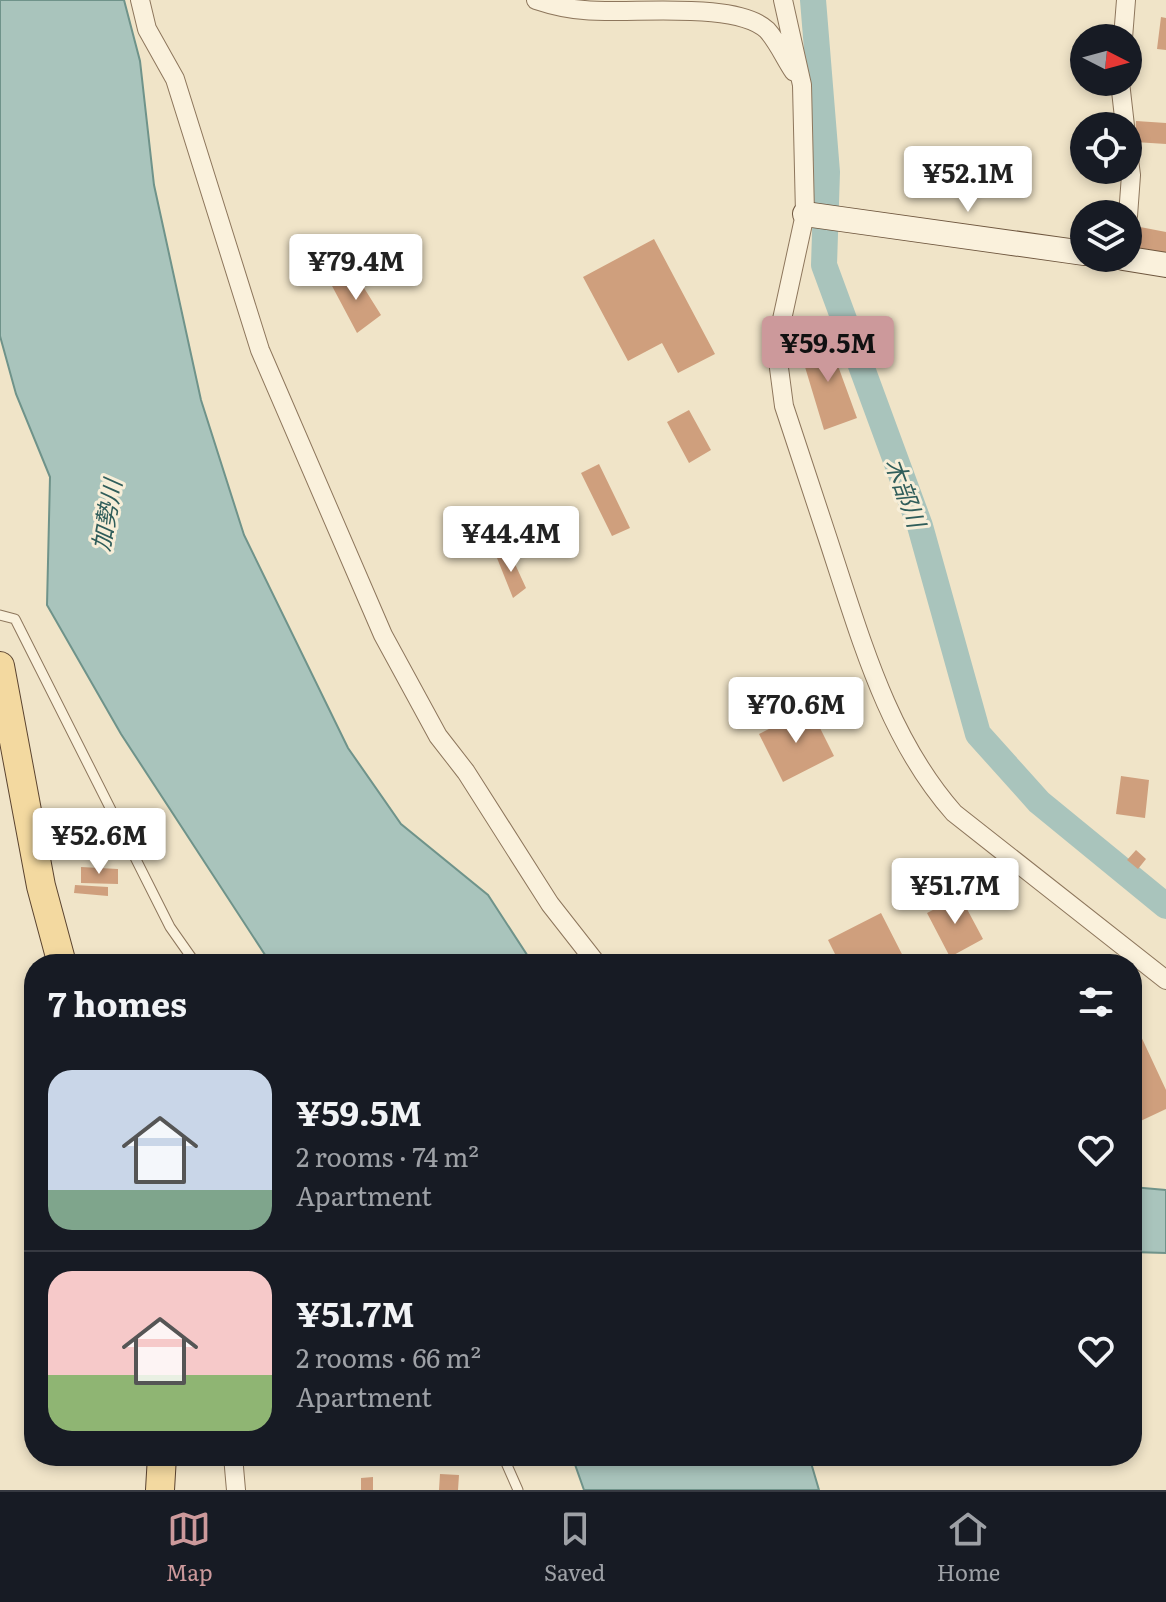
<!DOCTYPE html>
<meta charset="utf-8">
<style>
:root{--surface:#171b24;--page:#20242c;--text:#f1f3f6;--muted:#9ea1a6;--line:#363941;--accent:#cc999b}
body{margin:0;font-family:Literata,"Noto Sans JP",serif;background:var(--page);color:var(--text);height:100vh;display:flex;flex-direction:column;font-size:30px;white-space:nowrap}
*{box-sizing:border-box;margin:0}
p{font-size:26px;color:var(--muted)}
.icon{flex:none;width:44px;height:44px;fill:none;stroke:currentColor;stroke-width:2;stroke-linecap:round;stroke-linejoin:round}
.map{position:relative;flex:1;overflow:hidden}
.side{position:absolute;left:24px;top:954px;width:1118px;height:512px;display:flex;flex-direction:column;background:var(--surface);border-radius:32px;box-shadow:0 4px 12px #0003}
.side>*{flex:none}
.needle{width:52px;rotate:96deg}
.tools{position:absolute;left:1070px;top:24px;display:grid;gap:16px}
.tools a{display:grid;place-items:center;width:72px;height:72px;border-radius:50%;background:var(--surface);box-shadow:0 4px 12px #0003;font-size:40px}
.price{position:absolute;translate:-50% -68px;padding:0 18px;border-radius:8px;background:#fff;color:#222;font-size:26px;line-height:52px;filter:drop-shadow(0 2px 4px #0008)}
.price::after{content:'';position:absolute;left:50%;top:48px;width:24px;height:18px;margin-left:-12px;background:inherit;clip-path:polygon(0 0,100% 0,50% 100%)}
.price.current{background:var(--accent);color:#111}
ul{padding:0;list-style:none}
li{display:flex;align-items:center;gap:24px;height:200px;padding:0 24px}
li+li{border-top:2px solid var(--line)}
li span{display:grid;place-items:center;flex:none;width:224px;height:160px;border-radius:24px;color:#555}
li>.icon{margin-inline-start:auto}
span .icon{width:96px;height:96px;fill:#fffc;stroke-width:1}
li b{font-size:34px}
h2{display:flex;justify-content:space-between;align-items:center;height:96px;padding:0 24px;font-size:34px}
.menu{display:flex;justify-content:space-around;align-items:center;height:112px;border-top:2px solid var(--line);background:var(--surface);font-size:22px;color:var(--muted)}
.menu a{display:grid;justify-items:center;gap:4px}
.menu .current{color:var(--accent)}
.map>svg:first-child{display:block}
.water{fill:#a9c4bc;stroke:#6f938a;stroke-width:2}
.lines{fill:none;stroke-linecap:round;stroke-linejoin:round}
.river{stroke:#a9c4bc;stroke-width:26}
.building{fill:#cf9f7d}
.lane-casing{stroke:#8d765c;stroke-width:11}
.street-casing{stroke:#8d765c;stroke-width:20}
.secondary-casing{stroke:#6f573f;stroke-width:26}
.primary-casing{stroke:#5b4430;stroke-width:30}
.lane{stroke:#faf1dc;stroke-width:9}
.street{stroke:#faf1dc;stroke-width:18}
.secondary{stroke:#faf1dc;stroke-width:24}
.primary{stroke:#f3d9a0;stroke-width:28}
.labels{text-anchor:middle;dominant-baseline:central;stroke-width:6;stroke-linejoin:round;paint-order:stroke}
.water-label{font-size:24px;font-style:italic;fill:#2f5d5a;stroke:#f7eed8}
</style>
<div class="map">
<svg width="1166" height="1490" viewBox="0 0 1166 1490">
<rect width="100%" height="100%" fill="#f0e4c8"/>
<path class="water" d="M0,0H124L140,61L154,185L201,400L244,535L348,748L401,824L488,895L533,964H271L121,734L47,605L50,477L16,394L0,336Z
M1132,1187L1166,1190V1253L1132,1252Z
M572,1456H809L819,1490H584Z"/>
<g class="lines">
<path class="river" d="M813,0L827,172L824,265L920,526L978,734L1039,802L1166,906"/>
</g>
<path class="building" d="M1161,17L1166,18V50L1157,49Z
M1136,121L1166,123V144L1135,142Z
M1140,227L1166,232V254L1136,249Z
M654,239L715,354L678,373L662,343L628,361L583,277Z
M354,272L381,315L357,333L331,284Z
M826,333L857,418L824,430L805,367L813,364L805,341Z
M689,410L711,450L689,463L667,422Z
M599,464L630,528L612,536L581,473Z
M509,551L526,588L513,598L497,558Z
M810,708L834,756L783,782L759,734Z
M1121,776L1149,780L1145,818L1116,814Z
M1136,850L1146,859L1138,869L1127,860Z
M81,867L118,869V884L81,883Z
M75,885L108,887V896L74,893Z
M960,896L983,939L950,957L927,913Z
M881,913L907,964H840L828,940Z
M1132,1017L1166,1090V1109L1132,1125Z
M440,1474L459,1475L458,1490H439Z
M373,1477V1490H361V1478Z"/>
<g class="lines">
<defs>
<path id="lane" d="M0,615L15,619L170,927L196,964
M503,1456L518,1490"/>
<path id="street" d="M140,0L147,29L175,79L260,350L383,635L438,736L466,772L550,904L597,964
M536,0C551,5 568,9 584,10C628,15 735,0 767,30C778,42 785,59 794,72
M783,0L802,85L805,214L781,324L779,368L784,406C802,461 821,517 839,573C867,659 894,745 954,813L1166,980
M1123,38L1126,0
M1120,82L1125,126
M1128,152L1131,175L1128,216
M233,1456L236,1490"/>
<path id="secondary" d="M805,214L1084,253
M1123,258L1166,265"/>
<path id="primary" d="M0,666L41,886L62,964
M160,1490L162,1456"/>
</defs>
<use href="#lane" class="lane-casing"/>
<use href="#street" class="street-casing"/>
<use href="#secondary" class="secondary-casing"/>
<use href="#primary" class="primary-casing"/>
<use href="#lane" class="lane"/>
<use href="#street" class="street"/>
<use href="#secondary" class="secondary"/>
<use href="#primary" class="primary"/>
</g>
<g class="labels">
<g class="water-label">
<text transform="translate(907 492) rotate(70)">木部川</text>
<text transform="translate(105 515) rotate(-80)">加勢川</text>
</g>
</g>
</svg>
<div class="tools">
<a><svg class="needle" viewBox="-14 -14 28 28"><path d="M0-13l5 13h-10z" fill="#e53935"/><path d="M0 13l5-13h-10z" fill="#9ea1a6"/></svg></a>
<a><svg class="icon" aria-label="locate" viewBox="0 0 24 24"><circle cx="12" cy="12" r="6"/><path d="M12 2v4M12 18v4M2 12h4M18 12h4"/></svg></a>
<a><svg class="icon" aria-label="layers" viewBox="0 0 24 24"><path d="M12 4l9 5-9 5-9-5zM3 14l9 5 9-5"/></svg></a>
</div>
<b class="price" style="left:968px;top:214px">¥52.1M</b>
<b class="price" style="left:356px;top:302px">¥79.4M</b>
<b class="price current" style="left:828px;top:384px">¥59.5M</b>
<b class="price" style="left:511px;top:574px">¥44.4M</b>
<b class="price" style="left:796px;top:745px">¥70.6M</b>
<b class="price" style="left:99px;top:876px">¥52.6M</b>
<b class="price" style="left:955px;top:926px">¥51.7M</b>
<section class="side">
<h2>7 homes<svg class="icon" aria-label="filters" viewBox="0 0 24 24"><path d="M4 7h16M4 17h16"/><circle cx="9" cy="7" r="2"/><circle cx="15" cy="17" r="2"/></svg></h2>
<ul>
<li><span style="background:linear-gradient(#c9d6e8 75%,#7fa58c 0)"><svg class="icon" aria-label="home" viewBox="0 0 24 24"><path d="M3 11l9-7 9 7M6 9v11h12V9"/></svg></span><div><b>¥59.5M</b><p>2 rooms · 74 m²</p><p>Apartment</p></div><svg class="icon" aria-label="heart" viewBox="0 0 24 24"><path d="M12 20l-8-8c-3-5 5-10 8-4 3-6 11-1 8 4z"/></svg></li>
<li><span style="background:linear-gradient(#f6c9c9 65%,#8fb573 0)"><svg class="icon" aria-label="home" viewBox="0 0 24 24"><path d="M3 11l9-7 9 7M6 9v11h12V9"/></svg></span><div><b>¥51.7M</b><p>2 rooms · 66 m²</p><p>Apartment</p></div><svg class="icon" aria-label="heart" viewBox="0 0 24 24"><path d="M12 20l-8-8c-3-5 5-10 8-4 3-6 11-1 8 4z"/></svg></li>
</ul>
</section>
</div>
<nav class="menu">
<a class="current"><svg class="icon" aria-label="map" viewBox="0 0 24 24"><path d="M3 6l6-2 6 2 6-2v14l-6 2-6-2-6 2zM9 4v14M15 6v14"/></svg>Map</a>
<a><svg class="icon" aria-label="saved" viewBox="0 0 24 24"><path d="M7 4h10v16l-5-4-5 4z"/></svg>Saved</a>
<a><svg class="icon" aria-label="home" viewBox="0 0 24 24"><path d="M3 11l9-7 9 7M6 9v11h12V9"/></svg>Home</a>
</nav>
